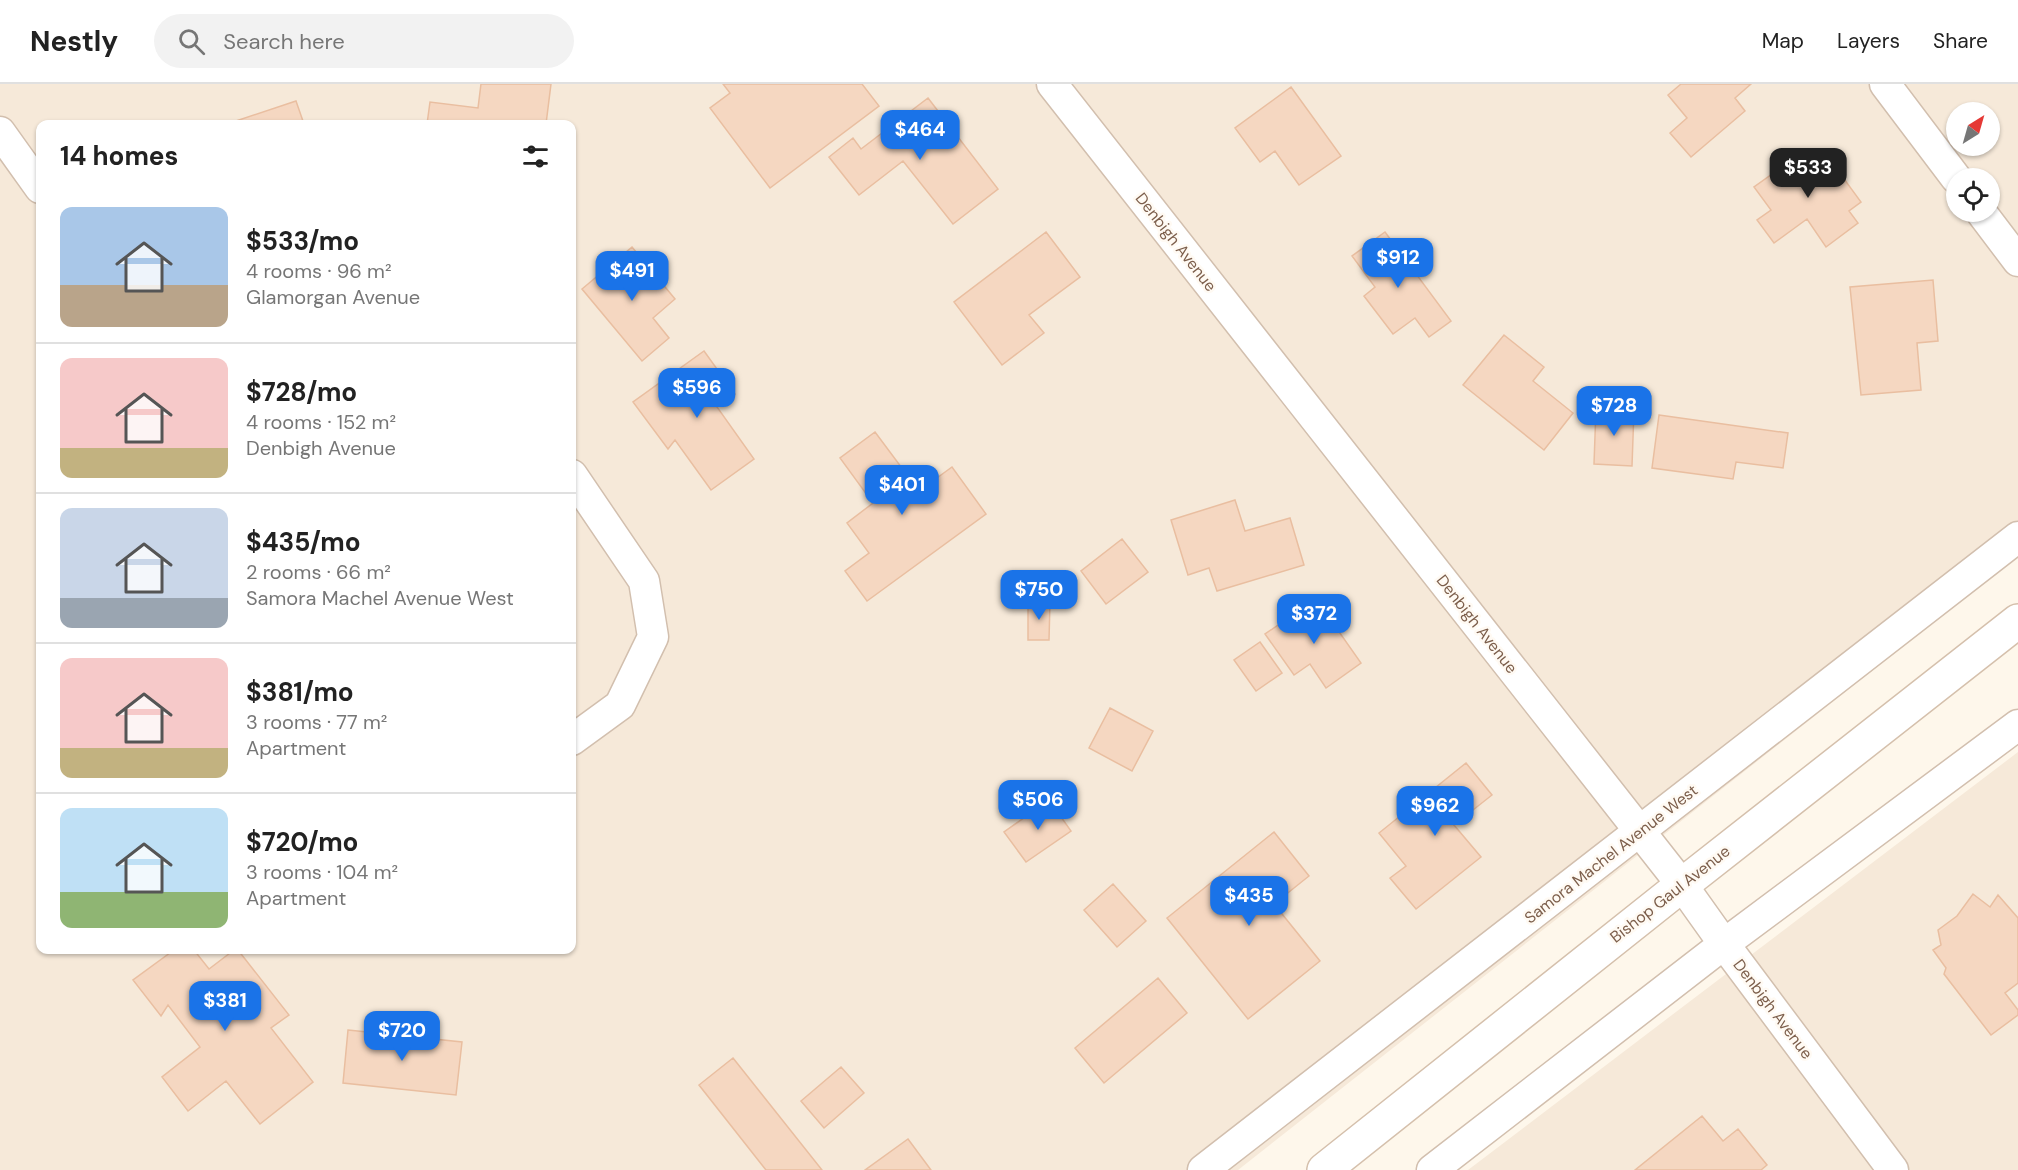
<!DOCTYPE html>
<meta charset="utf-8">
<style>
:root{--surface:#fff;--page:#f2f2f2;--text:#222;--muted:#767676;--line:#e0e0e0;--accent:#1a73e8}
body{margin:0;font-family:"DM Sans",sans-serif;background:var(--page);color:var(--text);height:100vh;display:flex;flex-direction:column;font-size:22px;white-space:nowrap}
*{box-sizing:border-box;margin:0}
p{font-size:20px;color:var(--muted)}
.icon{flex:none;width:33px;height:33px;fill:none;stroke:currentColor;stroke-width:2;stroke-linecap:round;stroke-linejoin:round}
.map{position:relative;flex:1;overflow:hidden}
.drawer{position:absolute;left:36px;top:36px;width:540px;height:834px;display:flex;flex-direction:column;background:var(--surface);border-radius:12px;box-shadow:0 2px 4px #0004}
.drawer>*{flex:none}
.needle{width:39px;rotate:37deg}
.buttons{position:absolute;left:1946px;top:18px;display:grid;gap:12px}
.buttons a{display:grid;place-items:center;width:54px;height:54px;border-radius:50%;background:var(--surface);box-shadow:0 2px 4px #0004;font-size:30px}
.price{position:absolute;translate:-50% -51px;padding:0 14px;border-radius:12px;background:var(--accent);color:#fff;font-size:20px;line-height:39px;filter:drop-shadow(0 2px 3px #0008)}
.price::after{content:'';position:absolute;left:50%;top:36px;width:18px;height:14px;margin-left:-9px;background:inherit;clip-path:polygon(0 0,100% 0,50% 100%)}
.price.selected{background:#222;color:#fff}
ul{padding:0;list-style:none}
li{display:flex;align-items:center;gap:18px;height:150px;padding:0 24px}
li+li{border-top:2px solid var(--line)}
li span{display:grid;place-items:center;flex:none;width:168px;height:120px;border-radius:12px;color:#555}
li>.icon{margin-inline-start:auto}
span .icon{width:72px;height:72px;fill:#fffc;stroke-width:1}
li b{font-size:26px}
h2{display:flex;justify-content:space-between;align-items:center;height:72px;padding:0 24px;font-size:26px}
header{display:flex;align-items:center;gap:36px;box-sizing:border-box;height:84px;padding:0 30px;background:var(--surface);border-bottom:2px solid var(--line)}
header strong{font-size:28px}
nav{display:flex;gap:33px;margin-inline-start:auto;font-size:21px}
.search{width:420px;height:54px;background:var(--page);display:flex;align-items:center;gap:15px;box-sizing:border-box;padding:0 21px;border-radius:33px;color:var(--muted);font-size:22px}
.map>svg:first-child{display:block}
.residential{fill:#f6e9d9;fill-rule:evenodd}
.building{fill:#f5d7c1;stroke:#e9bea0;stroke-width:1.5}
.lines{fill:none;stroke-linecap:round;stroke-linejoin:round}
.minor-casing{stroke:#d2bfae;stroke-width:33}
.secondary-casing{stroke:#d5c0ac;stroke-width:36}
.minor{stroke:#fff;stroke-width:30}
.secondary{stroke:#fff;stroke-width:33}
.labels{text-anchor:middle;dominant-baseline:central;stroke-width:5;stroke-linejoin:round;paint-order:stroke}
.street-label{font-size:16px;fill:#7c5e4b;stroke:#fffaf3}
</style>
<header>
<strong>Nestly</strong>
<div class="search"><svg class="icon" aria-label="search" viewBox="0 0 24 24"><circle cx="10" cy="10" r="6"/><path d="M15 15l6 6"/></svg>Search here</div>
<nav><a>Map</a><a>Layers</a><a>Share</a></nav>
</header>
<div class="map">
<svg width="2018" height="1086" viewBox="0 0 2018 1086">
<rect width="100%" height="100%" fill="#fef7eb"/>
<path class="residential" d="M0,0H2018V472L1238,1086H0ZM1956,28H1989V62H1956ZM40,40H572V866H40ZM1956,94H1989V128H1956Z
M2018,668V1086H1468Z"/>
<path class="building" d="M481,0H551L546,40H427L430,18L478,24Z
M723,0H862L879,22L770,104L710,24L730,9Z
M1681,0H1751L1735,14L1745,27L1691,73L1670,49L1687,34L1668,11Z
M1291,3L1341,72L1299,101L1275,67L1260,78L1235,44Z
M928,14L998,105L953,140L903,77L859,111L829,73L853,54L861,65Z
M296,17L304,40H227Z
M1807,65L1817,80L1828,73L1861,118L1849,127L1858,139L1826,163L1807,135L1774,159L1757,136L1771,126L1754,103Z
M1046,148L1080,193L1029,231L1044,249L1002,281L954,218Z
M1385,148L1451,237L1429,253L1415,234L1393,250L1364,212L1375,203L1352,172Z
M632,163L675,215L653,234L669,254L642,277L582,205Z
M1933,196L1938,257L1917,259L1921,306L1861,311L1850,203Z
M1504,251L1544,283L1533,297L1573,329L1544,366L1463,301Z
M704,267L735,310L717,323L754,375L711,406L675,356L668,365L633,318Z
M1596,324L1634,326L1632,382L1594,380Z
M1659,331L1788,349L1783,384L1736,378L1733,395L1652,384Z
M875,348L919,407L952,383L986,430L867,517L845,487L869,469L847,439L873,419L840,374Z
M1235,416L1245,447L1290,434L1304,481L1217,507L1209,484L1188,491L1171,436Z
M1122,455L1148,488L1106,520L1081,487Z
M1316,515L1361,579L1326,604L1310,580L1294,591L1265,550Z
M1028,518H1050L1049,556H1028Z
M1260,558L1282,589L1256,607L1234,576Z
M1110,624L1153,647L1132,687L1089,664Z
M1466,679L1492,711L1454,741L1481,773L1416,825L1390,794L1406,782L1379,749Z
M1049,716L1071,747L1026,778L1004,748Z
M1274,748L1309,792L1274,820L1320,877L1248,935L1167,834Z
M1113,800L1146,837L1117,863L1084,826Z
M1973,810L1990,823L1998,811L2018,834V899L2005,909L2018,926V931L1991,951L1944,890L1946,884L1933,866L1941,861L1938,846L1957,832Z
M174,866H194L209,885L234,866H238L289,931L271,944L313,998L260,1040L226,997L188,1027L162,993L200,963L168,921L161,932L133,896Z
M1158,894L1187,929L1104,999L1075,964Z
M348,946L462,958L456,1011L343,999Z
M733,974L822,1086H766L699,1001Z
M841,983L864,1009L824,1044L801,1017Z
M1702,1032L1723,1057L1738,1045L1767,1081L1761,1086H1635Z
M908,1055L931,1086H865Z"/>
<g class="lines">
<defs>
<path id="minor" d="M1052,0L1682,801L1724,860L1893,1086
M1885,0L1956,94
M0,48L40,104
M1981,128L2018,177
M572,391L644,497L653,553L620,621L572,656
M1203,1086L2018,453
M1432,1086L1724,860L2018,641"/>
<path id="secondary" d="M1324,1086L1682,801L2018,537"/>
</defs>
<use href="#minor" class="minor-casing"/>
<use href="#secondary" class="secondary-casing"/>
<use href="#minor" class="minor"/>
<use href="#secondary" class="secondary"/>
</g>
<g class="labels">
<g class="street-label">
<text transform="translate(1176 158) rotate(52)">Denbigh Avenue</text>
<text transform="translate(1477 540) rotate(52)">Denbigh Avenue</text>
<text transform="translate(1611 770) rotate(-38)">Samora Machel Avenue West</text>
<text transform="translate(1670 810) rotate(-38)">Bishop Gaul Avenue</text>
<text transform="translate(1773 925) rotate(53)">Denbigh Avenue</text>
</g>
</g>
</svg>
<div class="buttons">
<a><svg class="needle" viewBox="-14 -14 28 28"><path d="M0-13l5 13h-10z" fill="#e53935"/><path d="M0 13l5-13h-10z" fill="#767676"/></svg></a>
<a><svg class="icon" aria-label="locate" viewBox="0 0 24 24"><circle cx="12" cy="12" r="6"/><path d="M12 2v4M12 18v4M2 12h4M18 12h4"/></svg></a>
</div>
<b class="price" style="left:920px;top:77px">$464</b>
<b class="price selected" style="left:1808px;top:115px">$533</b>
<b class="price" style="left:1398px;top:205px">$912</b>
<b class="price" style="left:632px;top:218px">$491</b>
<b class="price" style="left:697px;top:335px">$596</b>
<b class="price" style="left:1614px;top:353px">$728</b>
<b class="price" style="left:902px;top:432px">$401</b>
<b class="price" style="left:1039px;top:537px">$750</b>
<b class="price" style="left:1314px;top:561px">$372</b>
<b class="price" style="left:1038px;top:747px">$506</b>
<b class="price" style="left:1435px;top:753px">$962</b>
<b class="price" style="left:1249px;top:843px">$435</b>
<b class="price" style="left:225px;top:948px">$381</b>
<b class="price" style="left:402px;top:978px">$720</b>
<section class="drawer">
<h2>14 homes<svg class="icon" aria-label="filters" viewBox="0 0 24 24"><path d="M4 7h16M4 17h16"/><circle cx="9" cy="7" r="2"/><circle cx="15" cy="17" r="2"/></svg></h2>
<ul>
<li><span style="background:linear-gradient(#a9c7e8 65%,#b9a48a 0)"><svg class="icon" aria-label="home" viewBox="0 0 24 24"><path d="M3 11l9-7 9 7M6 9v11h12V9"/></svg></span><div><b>$533/mo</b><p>4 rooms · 96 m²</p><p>Glamorgan Avenue</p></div></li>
<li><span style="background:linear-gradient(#f6c9c9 75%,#c2b280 0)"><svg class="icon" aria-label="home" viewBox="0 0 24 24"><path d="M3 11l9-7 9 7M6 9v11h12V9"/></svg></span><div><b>$728/mo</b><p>4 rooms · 152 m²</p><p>Denbigh Avenue</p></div></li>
<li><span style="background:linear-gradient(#c9d6e8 75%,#9aa5b1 0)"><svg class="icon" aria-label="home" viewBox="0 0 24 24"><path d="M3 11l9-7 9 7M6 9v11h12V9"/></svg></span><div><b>$435/mo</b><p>2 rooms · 66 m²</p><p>Samora Machel Avenue West</p></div></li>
<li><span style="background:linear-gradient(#f6c9c9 75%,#c2b280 0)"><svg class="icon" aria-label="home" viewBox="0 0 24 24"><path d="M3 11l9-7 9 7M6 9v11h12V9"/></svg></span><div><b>$381/mo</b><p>3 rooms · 77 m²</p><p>Apartment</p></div></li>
<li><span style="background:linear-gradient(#bfe0f5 70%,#8fb573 0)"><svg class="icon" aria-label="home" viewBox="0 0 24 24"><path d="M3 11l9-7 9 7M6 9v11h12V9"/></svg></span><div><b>$720/mo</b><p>3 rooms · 104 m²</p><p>Apartment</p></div></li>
</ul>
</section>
</div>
